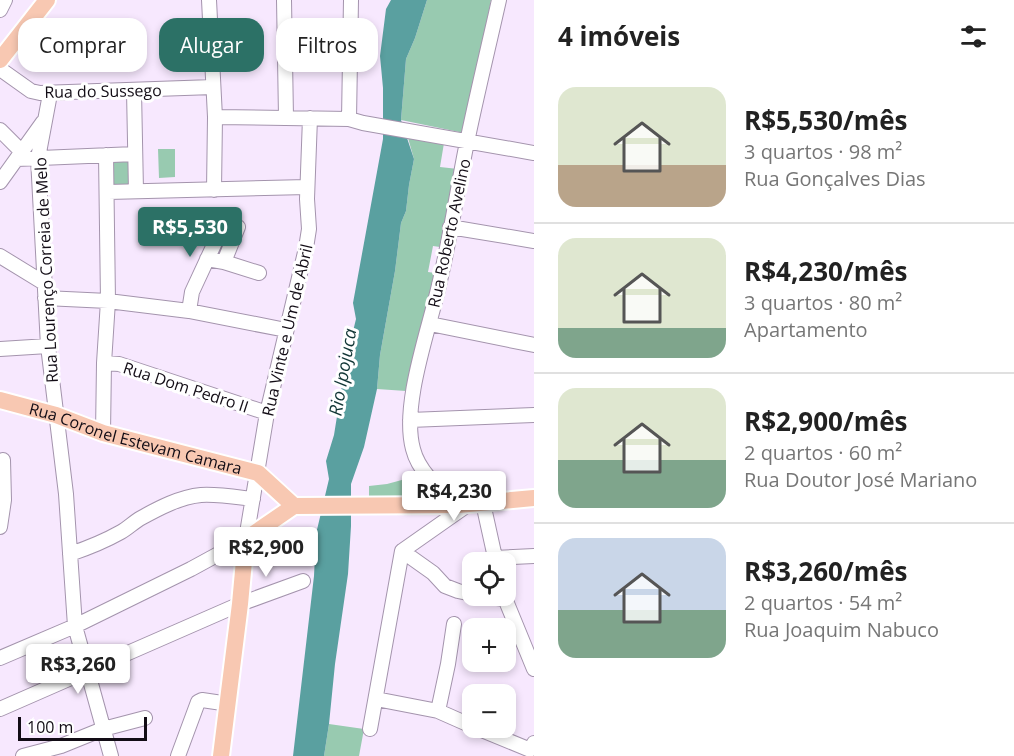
<!DOCTYPE html>
<html lang="pt">
<meta charset="utf-8">
<style>
:root{--surface:#fff;--page:#f2f2f2;--text:#222;--muted:#767676;--line:#e0e0e0;--accent:#2c7166}
body{margin:0;font-family:"Open Sans",sans-serif;background:var(--page);color:var(--text);height:100vh;display:flex;flex-direction:column;font-size:22px;white-space:nowrap}
*{box-sizing:border-box;margin:0}
p{font-size:20px;color:var(--muted)}
.icon{flex:none;width:33px;height:33px;fill:none;stroke:currentColor;stroke-width:2;stroke-linecap:round;stroke-linejoin:round}
.map{position:relative;flex:1;overflow:hidden}
.drawer{display:flex;flex-direction:column;background:var(--surface);width:480px}
.drawer>*{flex:none}
.banner{position:absolute;left:18px;top:18px;width:426px;height:54px;display:flex;gap:12px}
.controls{position:absolute;left:462px;top:552px;display:grid;gap:12px}
.controls a{display:grid;place-items:center;width:54px;height:54px;border-radius:12px;background:var(--surface);box-shadow:0 3px 9px #0003;font-size:30px}
.scale{position:absolute;left:18px;bottom:15px;width:129px;box-sizing:border-box;padding-left:6px;border:3px solid #120c15;border-top:0;font-size:16px;line-height:21px;white-space:nowrap;color:#120c15;-webkit-text-stroke:4px #fff;paint-order:stroke}
.price{position:absolute;translate:-50% -51px;padding:0 14px;border-radius:6px;background:#fff;color:#222;font-size:20px;line-height:39px;filter:drop-shadow(0 2px 3px #0008)}
.price::after{content:'';position:absolute;left:50%;top:36px;width:18px;height:14px;margin-left:-9px;background:inherit;clip-path:polygon(0 0,100% 0,50% 100%)}
.price.active{background:var(--accent);color:#fff}
ul{padding:0;list-style:none}
li{display:flex;align-items:center;gap:18px;height:150px;padding:0 24px}
li+li{border-top:2px solid var(--line)}
li span{display:grid;place-items:center;flex:none;width:168px;height:120px;border-radius:18px;color:#555}
li>.icon{margin-inline-start:auto}
span .icon{width:72px;height:72px;fill:#fffc;stroke-width:1}
li b{font-size:26px}
h2{display:flex;justify-content:space-between;align-items:center;height:72px;padding:0 24px;font-size:26px}
.pill{padding:0 21px;border-radius:18px;background:var(--surface);box-shadow:0 3px 9px #0003;font-size:21px;line-height:54px}
.pill.active{background:var(--accent);color:#fff}
main{display:flex;flex:1;min-height:0}
.map>svg:first-child{display:block}
.green{fill:#98cab0}
.water{fill:#5aa0a0}
.lines{fill:none;stroke-linecap:round;stroke-linejoin:round}
.minor-casing{stroke:#a494ad;stroke-width:16}
.major-casing{stroke:#fff;stroke-width:20}
.minor{stroke:#fff;stroke-width:14}
.major{stroke:#f8c8b2;stroke-width:16}
.labels{text-anchor:middle;dominant-baseline:central;stroke-width:6;stroke-linejoin:round;paint-order:stroke}
.street-label{font-size:16px;fill:#120c15;stroke:#fff}
.water-label{font-size:18px;font-style:italic;fill:#113535;stroke:#fff}
</style>
<main>
<div class="map">
<svg width="534" height="756" viewBox="0 0 534 756">
<rect width="100%" height="100%" fill="#f7e8fe"/>
<path class="green" d="M427,0H491L478,69L464,133L401,120L406,59L415,38Z
M408,138L444,143L440,167L458,169L440,247L433,246L428,272L435,273L406,391L377,389L380,355L395,271L401,223L406,211L409,185L414,159Z
M158,149H175V177L159,178Z
M114,159H133L134,187L113,189Z
M424,474L432,490L424,498L369,500V486L387,484Z
M329,724L364,729L359,756H324Z"/>
<path class="water" d="M391,0H427L415,38L406,59L401,120L414,159L409,185L406,211L401,223L395,271L380,355L377,389L364,447L351,484V526L348,574L335,664L329,724L324,756H293L314,576L316,534L329,479L326,461L334,435L346,360L356,319L353,303L383,139V88L380,56L386,9Z"/>
<g class="lines">
<defs>
<path id="minor" d="M209,0L215,117L214,190
M284,0L286,117
M0,10L5,0
M0,69L31,91L40,93L213,87
M134,91L136,191
M50,94L38,158L48,346L66,494L75,626L111,756
M215,117L349,119L363,123L534,153
M349,119L351,0
M0,130L22,152
M17,159L135,154
M0,182L43,122
M108,192L307,187
M450,227L534,241
M0,256L44,283
M207,259L224,262L259,273
M224,262L238,227
M45,298L108,301L189,311L286,330
M189,311L192,292L218,236C223,228 229,228 238,227
M430,324L534,345
M0,349L48,346
M104,363L119,364L267,413
M410,420L534,415
M103,433L104,363L108,301L106,155
M483,503L496,562
M458,505C440,489 419,473 413,449C401,405 429,330 439,285C450,239 457,192 466,147C476,98 488,49 499,0
M0,527L4,500L3,460
M402,551L433,573L445,586L458,591L472,594
M70,554C88,548 105,541 121,532C128,528 134,522 141,518C159,508 180,497 201,495C218,494 236,497 253,499
M495,558L534,556
M481,596L505,599
M504,596L534,669
M0,658L75,626L191,569L246,539L267,413L306,248L309,229L307,199L310,118
M376,699L438,711L472,726
M0,709L240,604L303,581
M438,711L448,664L454,624
M477,728L528,749H531L534,743
M370,729L402,551L469,504
M23,756L61,746L103,729L145,718
M178,756L198,702L202,700L229,704"/>
<g id="major">
<path d="M0,60L47,0"/>
<path id="s1" d="M0,400L56,415L103,433L258,473L294,506"/>
<path d="M221,756L240,604L246,539L294,506L458,505L534,498"/>
</g>
</defs>
<use href="#minor" class="minor-casing"/>
<use href="#major" class="major-casing"/>
<use href="#minor" class="minor"/>
<use href="#major" class="major"/>
</g>
<g class="labels">
<g class="street-label">
<text transform="translate(103 91) rotate(-1)">Rua do Sussego</text>
<text transform="translate(449 233) rotate(-78)">Rua Roberto Avelino</text>
<text transform="translate(46 270) rotate(-93)">Rua Lourenço Correia de Melo</text>
<text transform="translate(287 330) rotate(-77)">Rua Vinte e Um de Abril</text>
<text transform="translate(186 387) rotate(18)">Rua Dom Pedro II</text>
<text stroke="none"><textPath href="#s1" startOffset="141">Rua Coronel Estevam Camara</textPath></text>
</g>
<g class="water-label">
<text transform="translate(342 372) rotate(-80)">Rio Ipojuca</text>
</g>
</g>
</svg>
<div class="controls">
<a><svg class="icon" aria-label="locate" viewBox="0 0 24 24"><circle cx="12" cy="12" r="6"/><path d="M12 2v4M12 18v4M2 12h4M18 12h4"/></svg></a>
<a>+</a>
<a>−</a>
</div>
<div class="scale">100 m</div>
<b class="price active" style="left:190px;top:258px">R$5,530</b>
<b class="price" style="left:454px;top:522px">R$4,230</b>
<b class="price" style="left:266px;top:578px">R$2,900</b>
<b class="price" style="left:78px;top:695px">R$3,260</b>
<div class="banner">
<a class="pill">Comprar</a>
<a class="pill active">Alugar</a>
<a class="pill">Filtros</a>
</div>
</div>
<section class="drawer">
<h2>4 imóveis<svg class="icon" aria-label="filters" viewBox="0 0 24 24"><path d="M4 7h16M4 17h16"/><circle cx="9" cy="7" r="2"/><circle cx="15" cy="17" r="2"/></svg></h2>
<ul>
<li><span style="background:linear-gradient(#dfe7d0 65%,#b9a48a 0)"><svg class="icon" aria-label="home" viewBox="0 0 24 24"><path d="M3 11l9-7 9 7M6 9v11h12V9"/></svg></span><div><b>R$5,530/mês</b><p>3 quartos · 98 m²</p><p>Rua Gonçalves Dias</p></div></li>
<li><span style="background:linear-gradient(#dfe7d0 75%,#7fa58c 0)"><svg class="icon" aria-label="home" viewBox="0 0 24 24"><path d="M3 11l9-7 9 7M6 9v11h12V9"/></svg></span><div><b>R$4,230/mês</b><p>3 quartos · 80 m²</p><p>Apartamento</p></div></li>
<li><span style="background:linear-gradient(#dfe7d0 60%,#7fa58c 0)"><svg class="icon" aria-label="home" viewBox="0 0 24 24"><path d="M3 11l9-7 9 7M6 9v11h12V9"/></svg></span><div><b>R$2,900/mês</b><p>2 quartos · 60 m²</p><p>Rua Doutor José Mariano</p></div></li>
<li><span style="background:linear-gradient(#c9d6e8 60%,#7fa58c 0)"><svg class="icon" aria-label="home" viewBox="0 0 24 24"><path d="M3 11l9-7 9 7M6 9v11h12V9"/></svg></span><div><b>R$3,260/mês</b><p>2 quartos · 54 m²</p><p>Rua Joaquim Nabuco</p></div></li>
</ul>
</section>
</main>
